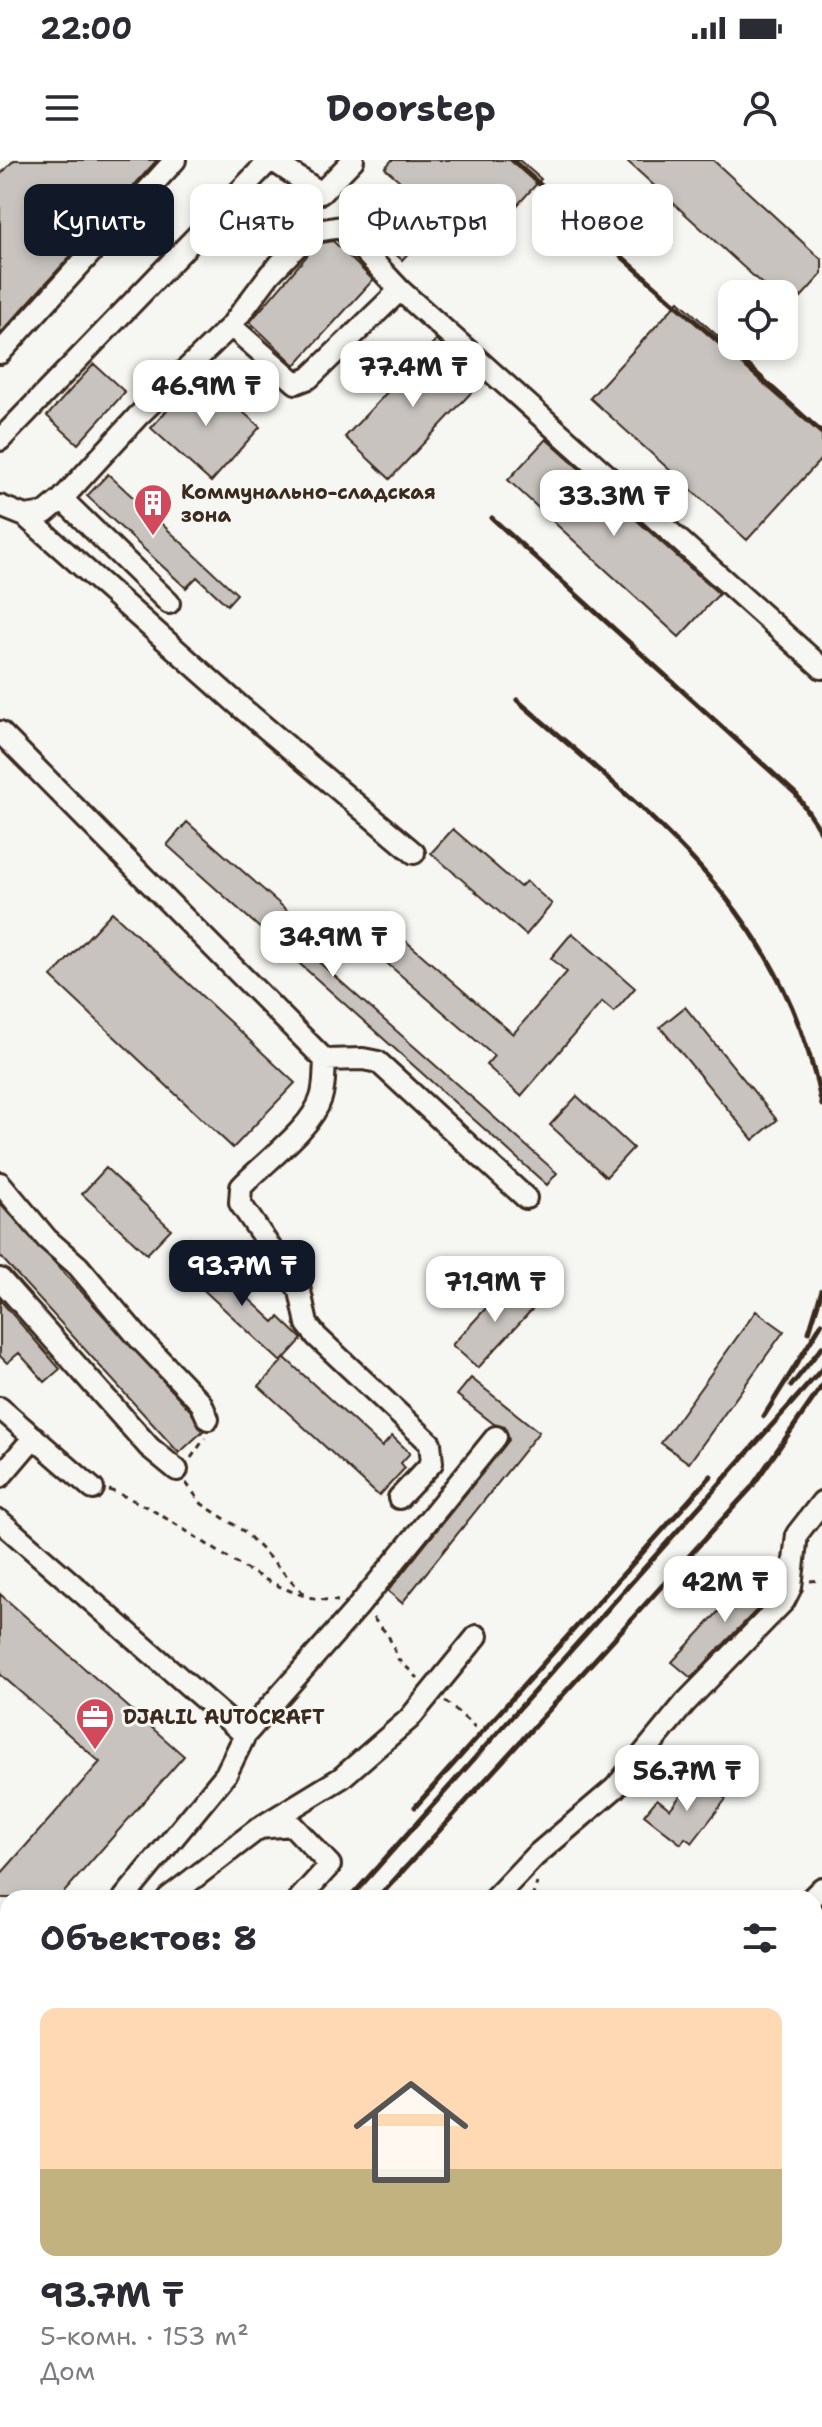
<!DOCTYPE html>
<html lang="ru">
<meta charset="utf-8">
<style>
:root{--surface:#fff;--page:#f2f2f3;--text:#2b2b33;--muted:#7c7c81;--accent:#111827}
body{margin:0;font-family:"Shantell Sans",sans-serif;background:var(--page);color:var(--text);height:100vh;display:flex;flex-direction:column;font-size:30px;white-space:nowrap}
*{box-sizing:border-box;margin:0}
p{font-size:26px;color:var(--muted)}
.icon{flex:none;width:44px;height:44px;fill:none;stroke:currentColor;stroke-width:2;stroke-linecap:round;stroke-linejoin:round}
.map{position:relative;flex:1;overflow:hidden}
.side{position:absolute;left:0px;top:1730px;width:822px;height:538px;display:flex;flex-direction:column;background:var(--surface);border-radius:24px 24px 0 0;box-shadow:0 4px 12px #0003}
.side>*{flex:none}
.hud{position:absolute;left:24px;top:24px;width:774px;height:72px;display:flex;gap:16px}
.fabs{position:absolute;left:718px;top:120px;display:grid;gap:16px}
.fabs a{display:grid;place-items:center;width:80px;height:80px;border-radius:16px;background:var(--surface);box-shadow:0 4px 12px #0003;font-size:40px}
.price{position:absolute;translate:-50% -68px;padding:0 18px;border-radius:16px;background:#fff;color:#222;font-size:26px;line-height:52px;filter:drop-shadow(0 2px 4px #0008)}
.price::after{content:'';position:absolute;left:50%;top:48px;width:24px;height:18px;margin-left:-12px;background:inherit;clip-path:polygon(0 0,100% 0,50% 100%)}
.price.current{background:var(--accent);color:#fff}
ul{padding:0;list-style:none}
li{display:grid;align-content:center;gap:16px;height:424px;padding:0 40px}
li span{display:grid;place-items:center;height:248px;border-radius:16px;color:#555}
li>.icon{margin-inline-start:auto}
span .icon{width:144px;height:144px;fill:#fffc;stroke-width:1}
li b{font-size:34px}
h2{display:flex;justify-content:space-between;align-items:center;height:96px;padding:0 40px;font-size:34px}
.pill{padding:0 28px;border-radius:16px;background:var(--surface);box-shadow:0 4px 12px #0003;font-size:28px;line-height:72px}
.pill.current{background:var(--accent);color:#fff}
.status{display:flex;justify-content:space-between;align-items:center;height:56px;padding:0 40px;background:var(--surface);direction:ltr}
.status svg{height:22px;fill:currentColor}
header{display:flex;justify-content:space-between;align-items:center;height:104px;padding:0 40px;background:var(--surface);font-size:36px;font-weight:700}
.map>svg:first-child{display:block}
.built{fill:#e8e7e2}
.building{fill:#c8c3be;stroke:#3b2a1e;stroke-width:2}
.lines{fill:none;stroke-linecap:round;stroke-linejoin:round}
.minor-casing{stroke:#3b2a1e;stroke-width:26}
.path{stroke:#3b2a1e;stroke-width:3;stroke-dasharray:6 6;stroke-linecap:butt}
.minor{stroke:#f6f6f2;stroke-width:20}
.rail{stroke:#3b2a1e;stroke-width:5}
.labels{text-anchor:middle;dominant-baseline:central;stroke-width:6;stroke-linejoin:round;paint-order:stroke}
.poi-label{font-size:20px;font-weight:bold;fill:#3b2a1e;stroke:#f6f6f2;text-anchor:start}
</style>
<div class="status"><b>22:00</b><svg viewBox="0 0 49 12"><path d="M0 12V9h3v3zM5 12V6h3v6zM10 12V3h3v9zM15 12V0h3v12zM26 1h20v11H26zM47 4h2v5h-2z"/></svg></div>
<header><svg class="icon" aria-label="menu" viewBox="0 0 24 24"><path d="M4 6h16M4 12h16M4 18h16"/></svg>Doorstep<svg class="icon" aria-label="person" viewBox="0 0 24 24"><circle cx="12" cy="8" r="4"/><path d="M4 21q1-7 8-7t8 7"/></svg></header>
<div class="map">
<svg width="822" height="2267" viewBox="0 0 822 2267">
<rect width="100%" height="100%" fill="#f6f6f2"/>
<filter id="ink" filterUnits="userSpaceOnUse"><feTurbulence type="fractalNoise" baseFrequency=".0125" numOctaves="2"/><feDisplacementMap in="SourceGraphic" scale="16" xChannelSelector="R" yChannelSelector="G"/><feConvolveMatrix kernelMatrix="1 2 1 2 8 2 1 2 1" color-interpolation-filters="sRGB"/></filter>
<g filter="url(#ink)">
<path class="built" d="M148,2260H407L415,2267H147Z"/>
<path class="building" d="M14,0H157L0,174V15Z
M392,0H519L541,19L476,91L440,58L402,100L348,52L358,40L372,52L400,21L385,8Z
M626,0H713L822,100V114L784,156V134H773Z
M333,81L373,120L295,205L250,162L317,84Z
M679,141L822,271V298L747,380L590,238Z
M436,180L482,221L390,319L345,277Z
M94,204L125,232L78,284L47,256Z
M200,214L260,267L211,322L151,268Z
M546,279L719,434L679,477L508,320Z
M108,314L237,434L227,445L197,417L186,428L87,336Z
M187,662L299,761L287,774L557,1013L547,1025L167,685Z
M453,669L520,727L526,721L552,744L526,775L431,693Z
M112,752L295,923L233,988L51,817Z
M378,757L513,874L567,812L551,798L572,773L635,828L614,852L602,842L521,936L486,905L494,896L359,779Z
M685,847L777,960L753,980L660,867Z
M577,936L633,988L606,1017L550,965Z
M106,1008L171,1069L147,1094L82,1034Z
M0,1043L190,1250L203,1271L179,1293L0,1096Z
M196,1090L274,1162L279,1157L302,1179L281,1202L180,1108Z
M512,1120L538,1143L478,1208L452,1185Z
M0,1140L60,1209L45,1222L19,1193L7,1203L0,1196Z
M756,1151L784,1171L689,1303L661,1283Z
M285,1198L382,1287L392,1276L410,1293L401,1303L405,1308L379,1336L259,1226Z
M471,1218L539,1272L402,1443L388,1431L509,1280L505,1267L494,1264L457,1235Z
M756,1411L776,1429L773,1433L691,1518L672,1502Z
M0,1434L184,1596L59,1738H0V1715L100,1602L0,1514Z
M706,1623L726,1639L692,1683L685,1678L681,1684L644,1655L657,1639L670,1649L689,1625L699,1633Z"/>
<g class="lines">
<defs>
<path id="minor" d="M272,0L321,33L353,0
M231,166L296,223L309,218L400,130L822,508
M0,193L175,0
M0,280L270,0
M62,339L169,443
M0,346L25,356L243,549L414,693
M25,356L45,353L62,339L138,256L231,166L270,114L311,72L341,67L400,130
M0,572L325,900L363,899L378,902L526,1038
M325,900C324,912 325,926 321,938C311,970 264,1002 241,1027L240,1043L300,1131L307,1164L317,1177L430,1283L432,1303L399,1338
M0,1023L47,1079L78,1106L138,1177L201,1243L208,1259
M0,1119L149,1287L177,1310
M0,1248L93,1329
M0,1317L34,1277
M0,1361L245,1575L226,1614L124,1738
M245,1575L357,1448L496,1277
M259,1668L341,1618L409,1559L477,1476
M168,1738L259,1668L292,1665L330,1705L300,1738
M495,1738L534,1697L615,1628L685,1543L784,1441L791,1427L797,1374L822,1342
M812,1738L822,1728
M0,1880L8,1871
M0,1924L8,1916
M814,1970L822,1961
M0,2041L8,2033
M0,2193L8,2184
M3,2267L9,2260
M79,2267L86,2260
M544,2267L550,2260"/>
</defs>
<use href="#minor" class="minor-casing"/>
<path class="path" d="M191,1298L205,1278
M186,1323L202,1344L245,1372L305,1435
M109,1330C179,1355 243,1421 313,1438C321,1440 329,1440 338,1441
M810,1421L822,1420
M373,1458L388,1475L398,1499L418,1518
M445,1541L475,1567
M532,1738L537,1723
M814,1926L822,1918
M814,2034L822,2026
M814,2044L822,2045
M814,2192L822,2200
M260,2260L268,2267
M412,2260L419,2267
M228,2267L234,2260
M480,2267L486,2260
M612,2267L618,2260"/>
<use href="#minor" class="minor"/>
<path class="rail" d="M512,0L822,273
M492,358L796,634L822,673
M517,540C658,662 783,752 822,945
M809,1172L822,1130
M791,1226L822,1187
M764,1256L822,1163
M415,1647L711,1316
M350,1738L822,1209
M378,1738L751,1328L822,1226
M0,2127L8,2118
M0,2153L8,2144"/>
</g>
</g>
<defs>
<symbol id="building-pin" viewBox="-11 -11 22 30"><path d="M0 17L-7.5 6A9.5 9.5 0 1 1 7.5 6Z" fill="#d1495b" stroke="#f6f6f2"/><path d="M-4-6H4V6H1V3H-1V6H-4ZM-2.5-4.3h1.7v1.8h-1.7ZM.8-4.3h1.7v1.8H.8ZM-2.5-1h1.7V.8h-1.7ZM.8-1h1.7V.8H.8Z" fill="#fff"/></symbol>
<symbol id="office-pin" viewBox="-11 -11 22 30"><path d="M0 17L-7.5 6A9.5 9.5 0 1 1 7.5 6Z" fill="#d1495b" stroke="#f6f6f2"/><path d="M-6-3h4V-5.5h4V-3h4V5H-6ZM-1-4.5V-3h2v-1.5ZM-6 0V1H6V0Z" fill="#fff"/></symbol>
</defs>
<g fill-rule="evenodd">
<use href="#building-pin" x="131" y="321" width="44" height="60"/>
<use href="#office-pin" x="73" y="1535" width="44" height="60"/>
</g>
<g class="labels">
<g class="poi-label">
<text x="181" y="332">Коммунально-сладская<tspan x="181" dy="23">зона</tspan></text>
<text x="123" y="1557">DJALIL AUTOCRAFT</text>
</g>
</g>
</svg>
<div class="fabs">
<a><svg class="icon" aria-label="locate" viewBox="0 0 24 24"><circle cx="12" cy="12" r="6"/><path d="M12 2v4M12 18v4M2 12h4M18 12h4"/></svg></a>
</div>
<b class="price" style="left:413px;top:249px">77.4M ₸</b>
<b class="price" style="left:206px;top:268px">46.9M ₸</b>
<b class="price" style="left:614px;top:378px">33.3M ₸</b>
<b class="price" style="left:333px;top:819px">34.9M ₸</b>
<b class="price current" style="left:242px;top:1148px">93.7M ₸</b>
<b class="price" style="left:495px;top:1164px">71.9M ₸</b>
<b class="price" style="left:725px;top:1464px">42M ₸</b>
<b class="price" style="left:687px;top:1653px">56.7M ₸</b>
<div class="hud">
<a class="pill current">Купить</a>
<a class="pill">Снять</a>
<a class="pill">Фильтры</a>
<a class="pill">Новое</a>
</div>
<section class="side">
<h2>Объектов: 8<svg class="icon" aria-label="filters" viewBox="0 0 24 24"><path d="M4 7h16M4 17h16"/><circle cx="9" cy="7" r="2"/><circle cx="15" cy="17" r="2"/></svg></h2>
<ul>
<li><span style="background:linear-gradient(#ffd9b3 65%,#c2b280 0)"><svg class="icon" aria-label="home" viewBox="0 0 24 24"><path d="M3 11l9-7 9 7M6 9v11h12V9"/></svg></span><div><b>93.7M ₸</b><p>5-комн. · 153 m²</p><p>Дом</p></div></li>
</ul>
</section>
</div>
